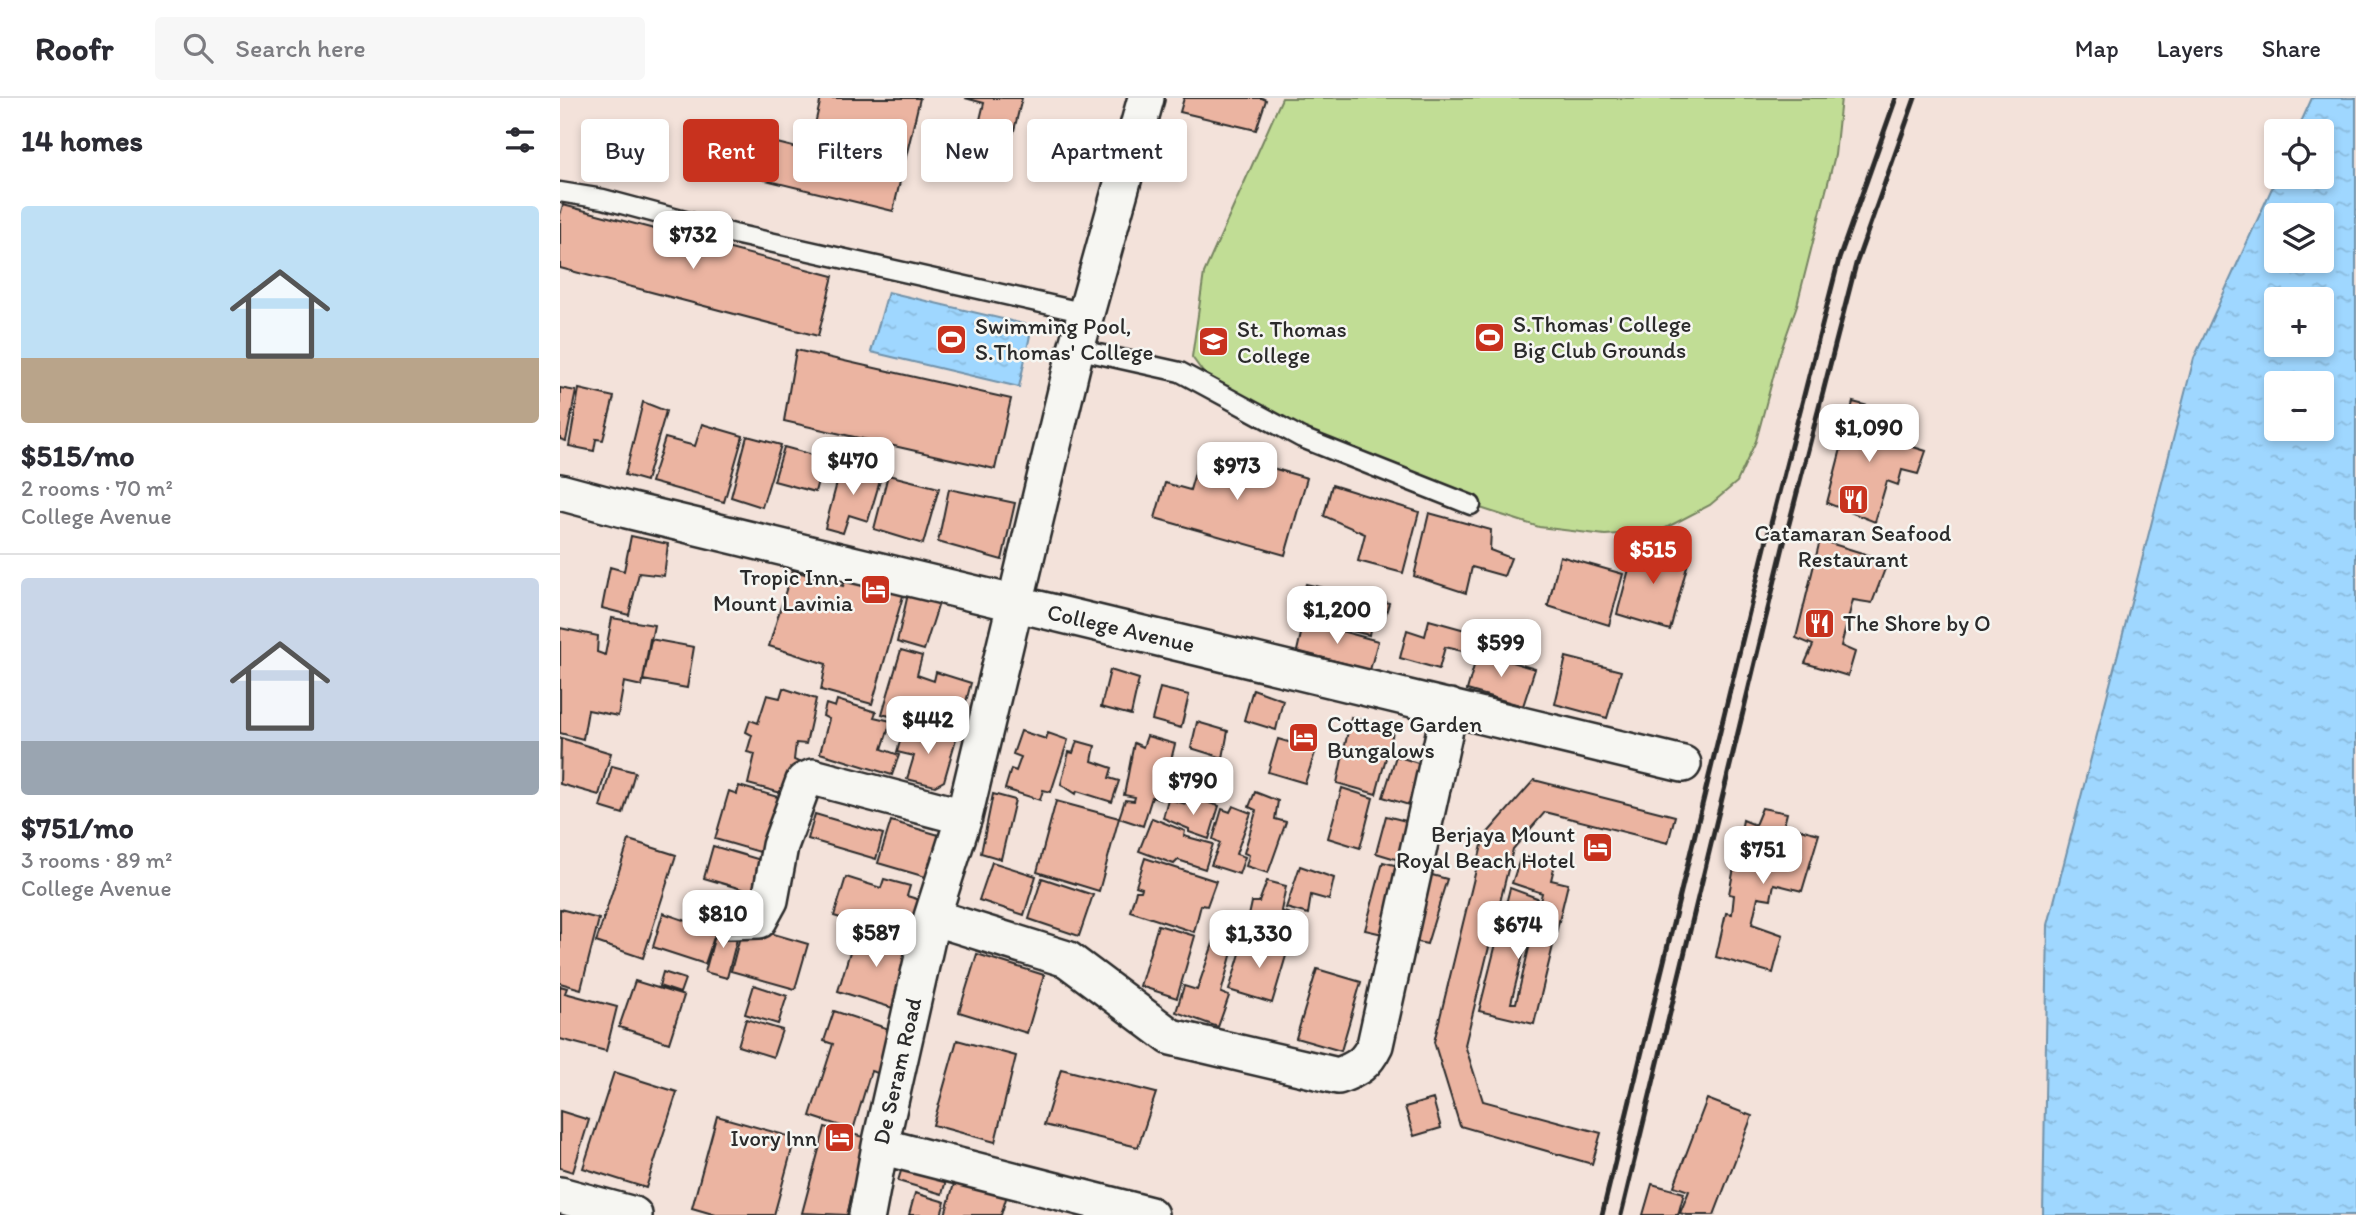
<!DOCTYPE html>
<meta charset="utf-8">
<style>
:root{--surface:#fff;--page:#f7f7f7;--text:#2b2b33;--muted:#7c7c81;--line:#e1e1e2;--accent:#c8321e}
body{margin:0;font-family:Itim,sans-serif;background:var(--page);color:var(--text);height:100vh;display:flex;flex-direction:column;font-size:26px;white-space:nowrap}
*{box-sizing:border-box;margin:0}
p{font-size:23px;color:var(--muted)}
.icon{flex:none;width:38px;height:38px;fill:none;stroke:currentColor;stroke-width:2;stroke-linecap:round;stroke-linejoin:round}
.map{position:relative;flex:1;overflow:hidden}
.drawer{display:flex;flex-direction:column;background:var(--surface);width:560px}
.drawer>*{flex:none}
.guide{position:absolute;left:21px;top:21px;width:665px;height:63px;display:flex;gap:14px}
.fabs{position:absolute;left:1704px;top:21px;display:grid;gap:14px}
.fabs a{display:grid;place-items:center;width:70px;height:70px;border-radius:7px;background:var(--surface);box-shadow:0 4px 10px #0003;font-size:35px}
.price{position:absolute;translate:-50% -60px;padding:0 16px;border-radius:14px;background:#fff;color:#222;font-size:23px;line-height:46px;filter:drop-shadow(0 2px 4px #0008)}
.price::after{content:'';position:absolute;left:50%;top:42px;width:21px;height:16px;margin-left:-10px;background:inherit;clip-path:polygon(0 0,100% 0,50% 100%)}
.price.current{background:var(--accent);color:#fff}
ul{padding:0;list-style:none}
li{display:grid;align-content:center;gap:14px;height:371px;padding:0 21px}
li+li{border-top:2px solid var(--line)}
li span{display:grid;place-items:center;height:217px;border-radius:7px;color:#555}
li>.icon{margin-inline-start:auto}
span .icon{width:126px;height:126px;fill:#fffc;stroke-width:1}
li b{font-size:30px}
h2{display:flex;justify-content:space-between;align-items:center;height:84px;padding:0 21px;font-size:30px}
.pill{padding:0 24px;border-radius:7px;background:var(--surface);box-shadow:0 4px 10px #0003;font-size:24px;line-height:63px}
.pill.current{background:var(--accent);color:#fff}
header{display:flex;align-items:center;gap:42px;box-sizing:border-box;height:98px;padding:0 35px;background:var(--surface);border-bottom:2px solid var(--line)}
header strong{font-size:33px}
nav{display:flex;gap:38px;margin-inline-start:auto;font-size:24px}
.search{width:490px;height:63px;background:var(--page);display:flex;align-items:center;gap:18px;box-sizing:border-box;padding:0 24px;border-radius:7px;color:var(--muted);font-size:26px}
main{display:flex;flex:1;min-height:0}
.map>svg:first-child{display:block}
.green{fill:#c1dd95;stroke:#768460;stroke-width:2}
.water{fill:url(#water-ripples);stroke:#7192aa;stroke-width:2;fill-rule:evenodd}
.building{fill:#ebb4a1;stroke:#2b2b2b;stroke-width:2}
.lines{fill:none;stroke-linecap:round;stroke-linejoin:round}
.lane-casing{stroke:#2b2b2b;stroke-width:23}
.street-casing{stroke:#2b2b2b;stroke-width:40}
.lane{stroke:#f6f6f2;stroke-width:18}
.street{stroke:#f6f6f2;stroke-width:35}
.rail{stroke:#2b2b2b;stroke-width:5}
.labels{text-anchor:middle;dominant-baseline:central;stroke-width:5;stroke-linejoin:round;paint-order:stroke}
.poi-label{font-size:23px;fill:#2b2b2b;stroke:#f6f6f2;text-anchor:start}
.street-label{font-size:23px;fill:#2b2b2b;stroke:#f6f6f2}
</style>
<header>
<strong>Roofr</strong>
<div class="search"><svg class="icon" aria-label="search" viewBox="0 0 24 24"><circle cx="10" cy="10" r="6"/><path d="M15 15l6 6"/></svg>Search here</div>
<nav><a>Map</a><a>Layers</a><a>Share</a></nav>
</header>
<main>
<section class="drawer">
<h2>14 homes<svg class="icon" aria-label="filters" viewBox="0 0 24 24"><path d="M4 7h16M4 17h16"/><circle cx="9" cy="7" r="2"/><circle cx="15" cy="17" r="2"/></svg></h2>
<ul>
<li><span style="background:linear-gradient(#bfe0f5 70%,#b9a48a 0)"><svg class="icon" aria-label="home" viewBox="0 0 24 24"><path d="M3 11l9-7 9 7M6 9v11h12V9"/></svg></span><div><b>$515/mo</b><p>2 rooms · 70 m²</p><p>College Avenue</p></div></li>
<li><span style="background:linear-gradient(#c9d6e8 75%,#9aa5b1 0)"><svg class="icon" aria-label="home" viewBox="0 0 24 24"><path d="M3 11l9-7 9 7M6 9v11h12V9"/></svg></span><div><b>$751/mo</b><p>3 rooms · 89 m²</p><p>College Avenue</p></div></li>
</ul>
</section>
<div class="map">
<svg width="1796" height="1117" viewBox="0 0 1796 1117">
<defs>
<pattern id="water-ripples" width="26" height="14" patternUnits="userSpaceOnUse" patternTransform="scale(1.75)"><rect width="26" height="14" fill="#9fd7ff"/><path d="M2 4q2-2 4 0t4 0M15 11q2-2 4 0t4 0" fill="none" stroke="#89b9db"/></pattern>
</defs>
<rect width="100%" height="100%" fill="#f3e2da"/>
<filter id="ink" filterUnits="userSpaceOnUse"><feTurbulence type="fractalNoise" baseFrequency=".0143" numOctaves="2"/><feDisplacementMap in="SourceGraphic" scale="14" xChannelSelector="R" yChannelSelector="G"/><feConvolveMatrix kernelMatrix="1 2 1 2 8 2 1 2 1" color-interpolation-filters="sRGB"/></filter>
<g filter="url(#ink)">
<path class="green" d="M722,0H1281L1275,57L1237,207L1218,261L1196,343L1177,384L1150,407L1100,433L1045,437L979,429L911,407L841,368L742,340L645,277L632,259L644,175Z"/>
<path class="water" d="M1752,0H1796V1117H1483L1488,827L1634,260L1717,79H1762V33H1737ZM1717,117H1762V163H1717ZM1717,201H1762V247H1717ZM1717,285H1762V331H1717Z
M328,194L472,228L459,289L311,254Z"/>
<path class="building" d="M261,0H360L333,113L172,74L181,36L249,53Z
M405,0H462L442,81L408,72L424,5Z
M624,0H702L706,2L696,32L620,14Z
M3,107L273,178L258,238L0,170V117Z
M236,252L451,301L435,371L224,323Z
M0,290L16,293L6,343L0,341Z
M19,291L54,299L43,342L36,341L34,353L9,348Z
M83,304L106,313L86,383L65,377Z
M1293,304L1323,312L1315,337L1366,353L1358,376L1342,372L1338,387L1327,383L1315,424L1267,405Z
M142,326L183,338L164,404L91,384L105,340L135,348Z
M187,338L221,347L202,409L171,399Z
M224,349L264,360L255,394L214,383Z
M642,350L747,380L725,457L595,420L605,385L630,392Z
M282,366L322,376L308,423L289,417L283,435L265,430Z
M328,377L379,390L363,446L314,431Z
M772,387L859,414L843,475L798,463L805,436L764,418Z
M389,391L455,405L442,462L378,444Z
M869,415L931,432L930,452L951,460L944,478L912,469L906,495L854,478Z
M71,438L108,446L104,478L79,475L69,517L42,510L50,469L64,473Z
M1260,442L1328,463L1312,505L1293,502L1281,548L1295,554L1288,578L1245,565L1253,547L1236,540Z
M1076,445L1129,461L1110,532L1057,516Z
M1000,458L1063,476L1049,527L988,508Z
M232,472L283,488L289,474L345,491L312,606L261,592L266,566L209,548Z
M746,486L829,505L824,522L812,520L809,537L764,526L767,514L740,506Z
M348,496L379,505L364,552L337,544Z
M52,520L94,527L82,588L64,584L58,618L28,612L23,641L0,635V530L38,538L37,554L45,557Z
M869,522L916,535L911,555L885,549L879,571L840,560L847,532L865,538Z
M744,523L818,543L810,572L737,553Z
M90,541L134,549L127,590L83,582Z
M341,552L362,558L357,577L374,583L376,574L411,585L398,634L358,624L359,617L345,613V622L322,616Z
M918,554L975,571L963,608L907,592Z
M1006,559L1061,573L1047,620L995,606Z
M550,572L579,581L571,617L541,609Z
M223,590L256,601L246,646L236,645L234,662L243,666L225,696L188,686L195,656L187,654L192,637L186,634L190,622L198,625L207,597L220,600Z
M600,590L629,597L621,630L592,622Z
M693,591L723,602L716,632L684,622Z
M277,602L316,614L314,619L331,623L322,651L339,657L332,677L260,655L269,621L263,618L266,606L275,609Z
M791,619L834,631L816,696L777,685Z
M637,624L668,633L663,660L631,650Z
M355,629L396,641L384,683L375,688L347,681L354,658L337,654L342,636L350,639Z
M461,633L486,641L488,635L508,642L491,694L483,692L480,702L445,691L451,671L456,673L461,659L453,656Z
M587,638L615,646L601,702L592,699L583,728L559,720L565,702L574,703L575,699L564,697L574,645L583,649Z
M1,640L51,655L39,697L0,686Z
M718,641L756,652L745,685L708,674Z
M517,643L535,648L532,663L552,670L549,680L559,683L552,704L517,693L516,696L501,686L509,654L513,655Z
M836,658L864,667L852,708L823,699Z
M52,668L75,674L63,716L40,709Z
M974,682L1115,718L1108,745L985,714L953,751L905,947L923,1003L1041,1035L1032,1066L900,1028L874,944L924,739Z
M179,688L228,702L214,758L155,741L169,693L177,696Z
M782,690L813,700L800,750L768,740Z
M695,694L718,703L715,721L726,724L708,775L686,768L689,757L684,755L695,717L696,712L689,709Z
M433,696L455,702L441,761L421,755Z
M608,701L637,709L639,702L659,708L649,741L629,734V731L603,720Z
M496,703L559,720L539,793L477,774Z
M673,708L691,715L676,756L685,759L679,776L651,767L660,745L653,741L662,711L670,714Z
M1202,710L1227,715L1224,727L1259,736L1242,793L1214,786L1211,801L1198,799L1192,826L1223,837L1213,875L1156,859L1166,815L1172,816L1174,797L1169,796L1183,722L1195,727Z
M255,716L323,736L316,761L248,741Z
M826,718L850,724L839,762L816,755Z
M592,720L625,733L624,738L653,746L645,771L618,762L614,766L579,753Z
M331,723L389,740L376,782L318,765Z
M69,742L116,757L83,860L36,844Z
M153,748L211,765L202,797L144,780Z
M961,758L995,766L991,782L1008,786L974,926L919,913L950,790L977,800L951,905H956L982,795L952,785Z
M585,760L656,783L647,808L641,807L634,834L570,813L576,793H581L582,790L576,788Z
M432,764L476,778L464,817L419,802Z
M823,764L887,781L867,846L805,832Z
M740,768L774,780L769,802L751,797L748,816L726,810Z
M286,779L321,790L324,781L350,788L347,798L367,804L356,843L274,818Z
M482,780L533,797L519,838L469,821Z
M707,783L726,788L721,813L745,821L741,834L689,818L692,804H699Z
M0,811L39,821L21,891L0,885Z
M103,815L156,833L145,866L93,849Z
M159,823L180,829L167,880L145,874Z
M183,827L248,846L235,891L171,873Z
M598,827L635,838L617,900L580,888Z
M297,831L355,849L336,911L278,893Z
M656,837L675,843L661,895L669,898L658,929L616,914L624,888L637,892Z
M685,839L728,851L712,905L669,892Z
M417,856L484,877L467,935L399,914Z
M757,871L801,884L781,953L736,940Z
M103,874L125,881L120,895L99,888Z
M75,883L124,898L109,945L59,929Z
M194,887L227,898L218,926L185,916Z
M0,888L7,890L5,895L57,909L46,953L0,941Z
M274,913L338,934L324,977L311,973L293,1032L250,1018L273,946L264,943Z
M186,921L222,932L213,959L178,948Z
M397,942L456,958L435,1044L373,1027Z
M501,971L596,995L578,1049L484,1027Z
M54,974L117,994L86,1090L23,1070Z
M873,1001L881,1030L854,1038L845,1009Z
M1147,1001L1192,1018L1154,1117H1127L1120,1115L1129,1093L1114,1088Z
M0,1013L29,1022L13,1074L0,1070Z
M157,1018L235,1040L214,1117H156L132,1110Z
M265,1029L307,1040L287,1117L242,1115Z
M344,1063L388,1076L382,1096L338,1083Z
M396,1079L448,1094L441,1117H385Z
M1092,1086L1124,1095L1118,1117H1083Z
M355,1095L385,1104L381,1117H349Z"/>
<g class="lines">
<defs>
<path id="lane" d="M0,94L43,101L174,136L526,215
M516,251L620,274L742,340L911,407"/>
<path id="street" d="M0,394L67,412L1123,666
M372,819L507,861L611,939L778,978C797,971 806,966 815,947L890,609
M169,823L199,822L210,802L220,748L244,683L253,679L404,719
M320,1048L590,1117
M0,1097L74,1117
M307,1117L320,1048L372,819L404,719L516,251L586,0"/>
</defs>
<use href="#lane" class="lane-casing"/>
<use href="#street" class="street-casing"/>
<use href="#lane" class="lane"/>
<use href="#street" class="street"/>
<path class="rail" d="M1042,1117L1206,445L1279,161L1336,0
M1061,1117L1223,449L1296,166L1355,0"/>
</g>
</g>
<defs>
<symbol id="stadium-square" viewBox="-11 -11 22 22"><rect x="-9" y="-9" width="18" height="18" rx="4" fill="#c8321e" stroke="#f6f6f2"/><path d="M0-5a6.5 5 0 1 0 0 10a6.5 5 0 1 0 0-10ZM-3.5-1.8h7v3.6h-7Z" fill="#fff"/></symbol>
<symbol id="school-square" viewBox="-11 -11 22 22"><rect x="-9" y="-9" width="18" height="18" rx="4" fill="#c8321e" stroke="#f6f6f2"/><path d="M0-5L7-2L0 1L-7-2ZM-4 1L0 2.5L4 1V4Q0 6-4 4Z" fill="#fff"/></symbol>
<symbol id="restaurant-square" viewBox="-11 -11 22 22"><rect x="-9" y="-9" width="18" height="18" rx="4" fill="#c8321e" stroke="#f6f6f2"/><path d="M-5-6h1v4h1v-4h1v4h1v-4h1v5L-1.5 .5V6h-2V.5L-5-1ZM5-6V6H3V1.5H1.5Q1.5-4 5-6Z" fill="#fff"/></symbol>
<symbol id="hotel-square" viewBox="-11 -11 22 22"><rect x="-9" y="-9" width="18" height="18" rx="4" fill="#c8321e" stroke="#f6f6f2"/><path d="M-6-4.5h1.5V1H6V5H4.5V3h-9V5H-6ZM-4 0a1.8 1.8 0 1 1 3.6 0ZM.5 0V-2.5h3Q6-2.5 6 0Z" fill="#fff"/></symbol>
</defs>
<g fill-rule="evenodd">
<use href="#stadium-square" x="912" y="222" width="35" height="35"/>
<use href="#stadium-square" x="374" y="224" width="35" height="35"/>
<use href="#school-square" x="636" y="226" width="35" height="35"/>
<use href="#restaurant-square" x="1276" y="384" width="35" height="35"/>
<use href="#hotel-square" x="298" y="474" width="35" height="35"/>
<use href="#restaurant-square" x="1242" y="508" width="35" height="35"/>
<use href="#hotel-square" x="726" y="622" width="35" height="35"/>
<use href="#hotel-square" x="1020" y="732" width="35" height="35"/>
<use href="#hotel-square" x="262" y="1022" width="35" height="35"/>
</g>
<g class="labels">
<g class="poi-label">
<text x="953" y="226">S.Thomas' College<tspan x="953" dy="26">Big Club Grounds</tspan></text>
<text x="415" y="228">Swimming Pool,<tspan x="415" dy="26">S.Thomas' College</tspan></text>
<text x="677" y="231">St. Thomas<tspan x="677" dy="26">College</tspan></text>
<text x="1293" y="435" text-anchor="middle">Catamaran Seafood<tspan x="1293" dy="26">Restaurant</tspan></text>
<text x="293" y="479" text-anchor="end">Tropic Inn -<tspan x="293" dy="26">Mount Lavinia</tspan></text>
<text x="1283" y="525">The Shore by O</text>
<text x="767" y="626">Cottage Garden<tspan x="767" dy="26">Bungalows</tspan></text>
<text x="1015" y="736" text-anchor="end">Berjaya Mount<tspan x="1015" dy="26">Royal Beach Hotel</tspan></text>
<text x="257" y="1040" text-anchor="end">Ivory Inn</text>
</g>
<g class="street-label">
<text transform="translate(561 530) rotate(13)">College Avenue</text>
<text transform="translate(337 973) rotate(-77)">De Seram Road</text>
</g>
</g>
</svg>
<div class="fabs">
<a><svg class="icon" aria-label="locate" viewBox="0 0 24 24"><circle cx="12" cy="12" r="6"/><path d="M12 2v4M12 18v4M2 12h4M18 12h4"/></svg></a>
<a><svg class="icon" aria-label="layers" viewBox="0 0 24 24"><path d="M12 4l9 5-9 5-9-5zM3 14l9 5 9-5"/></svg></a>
<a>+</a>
<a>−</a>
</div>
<b class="price" style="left:133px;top:173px">$732</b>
<b class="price" style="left:1309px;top:366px">$1,090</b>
<b class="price" style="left:293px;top:399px">$470</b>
<b class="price" style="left:677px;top:404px">$973</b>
<b class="price current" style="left:1093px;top:488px">$515</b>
<b class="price" style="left:777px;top:548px">$1,200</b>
<b class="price" style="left:941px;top:581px">$599</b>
<b class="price" style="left:368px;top:658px">$442</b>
<b class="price" style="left:633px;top:719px">$790</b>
<b class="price" style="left:1203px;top:788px">$751</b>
<b class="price" style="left:163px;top:852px">$810</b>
<b class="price" style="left:958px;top:863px">$674</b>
<b class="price" style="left:316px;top:871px">$587</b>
<b class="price" style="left:699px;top:872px">$1,330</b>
<div class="guide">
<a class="pill">Buy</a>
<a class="pill current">Rent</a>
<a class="pill">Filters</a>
<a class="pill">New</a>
<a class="pill">Apartment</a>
</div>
</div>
</main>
